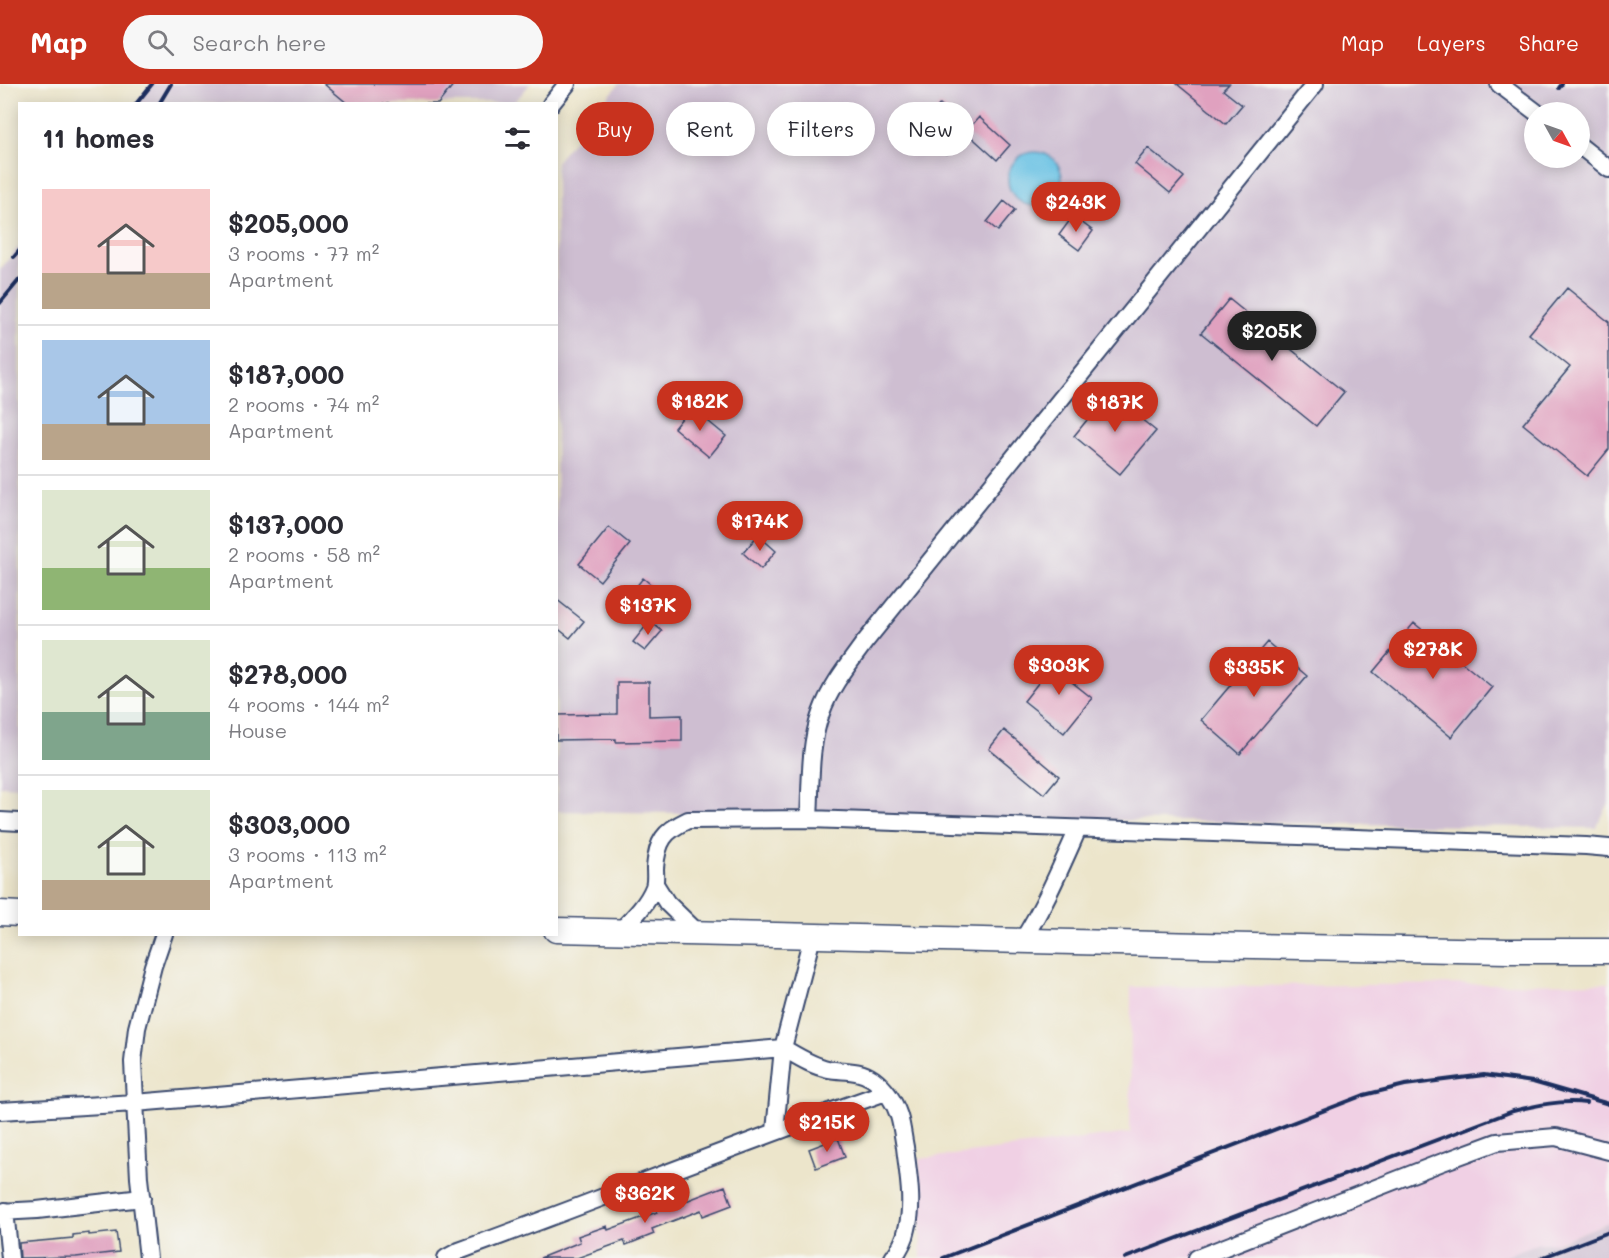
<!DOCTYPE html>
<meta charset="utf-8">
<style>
:root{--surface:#fff;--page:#f7f7f7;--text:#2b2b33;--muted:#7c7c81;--line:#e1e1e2;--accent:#c8321e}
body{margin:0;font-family:Mali,sans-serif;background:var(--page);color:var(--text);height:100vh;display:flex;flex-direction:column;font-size:22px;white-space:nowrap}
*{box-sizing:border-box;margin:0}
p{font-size:20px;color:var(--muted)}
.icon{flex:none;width:33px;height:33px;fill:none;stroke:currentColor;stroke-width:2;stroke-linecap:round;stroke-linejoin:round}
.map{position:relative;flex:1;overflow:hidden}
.drawer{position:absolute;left:18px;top:18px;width:540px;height:834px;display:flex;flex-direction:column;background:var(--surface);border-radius:0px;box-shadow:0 3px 15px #0003}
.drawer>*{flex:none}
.banner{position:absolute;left:576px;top:18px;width:570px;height:54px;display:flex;gap:12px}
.needle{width:39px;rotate:130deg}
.controls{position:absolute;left:1524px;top:18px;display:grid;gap:12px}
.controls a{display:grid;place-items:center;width:66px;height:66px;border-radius:50%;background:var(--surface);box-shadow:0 3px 15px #0003;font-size:30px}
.price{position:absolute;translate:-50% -51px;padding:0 14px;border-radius:21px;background:var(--accent);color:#fff;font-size:20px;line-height:39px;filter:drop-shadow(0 2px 3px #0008)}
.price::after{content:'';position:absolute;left:50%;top:36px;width:18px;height:14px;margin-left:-9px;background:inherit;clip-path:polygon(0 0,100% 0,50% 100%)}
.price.active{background:#222;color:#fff}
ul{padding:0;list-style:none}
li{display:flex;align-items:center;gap:18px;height:150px;padding:0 24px}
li+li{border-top:2px solid var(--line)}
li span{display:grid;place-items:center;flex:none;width:168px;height:120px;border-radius:0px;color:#555}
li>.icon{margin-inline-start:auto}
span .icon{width:72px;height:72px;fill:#fffc;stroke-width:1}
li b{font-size:26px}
h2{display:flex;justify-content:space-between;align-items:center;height:72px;padding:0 24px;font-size:26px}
.tag{padding:0 21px;border-radius:27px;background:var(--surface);box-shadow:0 3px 15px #0003;font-size:21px;line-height:54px}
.tag.active{background:var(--accent);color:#fff}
header{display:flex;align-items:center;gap:36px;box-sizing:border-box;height:84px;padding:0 30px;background:var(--accent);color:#fff}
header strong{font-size:28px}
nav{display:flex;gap:33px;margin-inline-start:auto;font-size:21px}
.search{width:420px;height:54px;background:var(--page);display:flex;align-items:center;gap:15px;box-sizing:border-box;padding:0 21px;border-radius:33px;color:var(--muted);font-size:22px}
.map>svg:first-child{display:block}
.built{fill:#f0d0e4}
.industrial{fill:#cebed1;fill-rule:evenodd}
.water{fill:#65c0e3;stroke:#4078a0;stroke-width:1.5}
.building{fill:#e0a1bf}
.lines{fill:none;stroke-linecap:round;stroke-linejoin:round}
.minor-casing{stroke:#3a4a6e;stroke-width:20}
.highway-casing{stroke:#3a4a6e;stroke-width:27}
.minor{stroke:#fff;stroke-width:16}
.highway{stroke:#fff;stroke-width:24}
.rail{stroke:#1b2f5e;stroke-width:4}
</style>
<header>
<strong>Map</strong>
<div class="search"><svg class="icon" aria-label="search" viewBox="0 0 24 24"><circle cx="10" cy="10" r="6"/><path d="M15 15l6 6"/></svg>Search here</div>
<nav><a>Map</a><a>Layers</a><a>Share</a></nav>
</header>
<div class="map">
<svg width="1609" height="1174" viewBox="0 0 1609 1174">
<rect width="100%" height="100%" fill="#f6f6f2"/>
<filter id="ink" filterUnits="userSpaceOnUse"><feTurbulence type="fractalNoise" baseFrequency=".0167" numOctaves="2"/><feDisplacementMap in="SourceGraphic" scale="12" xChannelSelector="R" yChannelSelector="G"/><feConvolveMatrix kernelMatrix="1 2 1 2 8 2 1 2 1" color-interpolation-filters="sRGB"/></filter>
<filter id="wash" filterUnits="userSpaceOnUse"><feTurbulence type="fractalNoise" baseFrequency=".008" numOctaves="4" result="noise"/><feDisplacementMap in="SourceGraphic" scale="24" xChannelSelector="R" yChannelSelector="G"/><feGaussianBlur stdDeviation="1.35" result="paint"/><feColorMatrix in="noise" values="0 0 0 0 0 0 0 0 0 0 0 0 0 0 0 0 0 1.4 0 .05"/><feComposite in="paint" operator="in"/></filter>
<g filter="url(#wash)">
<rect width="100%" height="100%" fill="#ece5cb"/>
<path class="built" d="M1609,899V1138L1518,1174H921L919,1075L1130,1049L1131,903Z"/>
<path class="industrial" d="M151,0H530L514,19L135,20Z
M619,0H1609V719L1596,744L557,727L556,78ZM1534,28H1580V74H1534Z
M19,162L20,703H19L0,702V186Z
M1609,1138V1174H1499L1539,1159H1557Z"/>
<path class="water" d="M1008 95a27 27 0 1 1 54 0a27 27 0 1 1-54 0Z"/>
<g id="blocks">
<path class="building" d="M324,0H454L438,20H348Z
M1177,0H1229L1223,6L1242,21L1226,40Z
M940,20L968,43L947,70L918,48Z
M979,33L1010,61L997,76L966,48Z
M1148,64L1184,93L1170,109L1135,80Z
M1004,117L1015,126L998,147L987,138Z
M1073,132L1093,147L1079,166L1059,151Z
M1567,204L1609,238V365L1587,392L1523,340L1570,283L1529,250Z
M1229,215L1344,308L1316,342L1201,249Z
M1109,309L1156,347L1120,390L1074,352Z
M691,323L726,352L709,373L674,344Z
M609,443L630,460L600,497L579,480Z
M758,451L776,467L761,485L743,469Z
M643,494L659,507L645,526L628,513Z
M556,515L584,537L570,554L556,543Z
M650,537L662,547L645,567L633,558Z
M1414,539L1492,603L1451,653L1373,588Z
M1267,558L1307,592L1240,670L1201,636Z
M1061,570L1072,579L1068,585L1077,591L1072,598L1092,614L1064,649L1024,617Z
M617,598H649V632L682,631V657L616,658V655L556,656V631L617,630Z
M1004,646L1059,692L1044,710L989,665Z
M838,1054L845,1073L816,1084L809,1065Z
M725,1102L732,1121L703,1132L701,1126L652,1145L654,1150L626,1161L624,1157L577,1174H540L580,1158L578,1152L607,1142L608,1146L657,1128L655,1122L684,1111L686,1117Z
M116,1148L119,1168L76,1173L20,1174L19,1159L73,1154V1151L89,1149V1151Z"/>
</g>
</g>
<g filter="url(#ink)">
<use href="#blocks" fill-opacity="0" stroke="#3a4a6e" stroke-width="1.5"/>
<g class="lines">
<defs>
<path id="minor" d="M1499,0L1536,28
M551,20L567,0
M1580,62L1609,85
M809,735C811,700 809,662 821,629C830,603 848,581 864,559L1315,0
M0,737L20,738
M655,800L667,819L699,850
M619,848C632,835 647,821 654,803C656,797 655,790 655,784C657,757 664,747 688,736L809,735L1586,762L1609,764
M1022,857C1045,821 1061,783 1078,745
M0,1027L135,1019L783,964L812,853
M775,1047L783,964C797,972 812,982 828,985C844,988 858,985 873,995C885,1004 894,1017 899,1032C902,1042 903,1053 905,1063C908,1090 914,1119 907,1145C905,1156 900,1165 893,1174
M5,1127L10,1174
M0,1128L37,1126L142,1114
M148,1174L139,1094L133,978L137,944L153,882L164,850
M446,1174L459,1167C602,1115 743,1058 886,1008
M1197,1174L1440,1079L1497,1058L1556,1053L1609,1067"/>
<path id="highway" d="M0,829L20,830
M556,846L1202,861L1507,867H1609"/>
</defs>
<use href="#minor" class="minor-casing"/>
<use href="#highway" class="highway-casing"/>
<use href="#minor" class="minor"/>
<use href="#highway" class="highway"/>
<path class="rail" d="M1559,4L1562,0
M136,20L152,0
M159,20L171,0
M14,173L20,166
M0,219L20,195
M943,1174L1364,1011L1405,1001L1484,991L1533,998L1609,1020
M1125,1174L1513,1027C1537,1021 1561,1016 1586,1019
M1541,1174L1609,1148"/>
</g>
</g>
</svg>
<div class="controls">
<a><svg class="needle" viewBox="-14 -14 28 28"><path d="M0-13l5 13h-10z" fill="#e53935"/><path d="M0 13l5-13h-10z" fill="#7c7c81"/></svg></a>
</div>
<b class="price" style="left:1076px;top:149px">$243K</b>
<b class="price active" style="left:1272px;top:278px">$205K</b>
<b class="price" style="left:700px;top:348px">$182K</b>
<b class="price" style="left:1115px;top:349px">$187K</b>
<b class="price" style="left:760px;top:468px">$174K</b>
<b class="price" style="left:648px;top:552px">$137K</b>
<b class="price" style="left:1433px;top:596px">$278K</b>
<b class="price" style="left:1059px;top:612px">$303K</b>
<b class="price" style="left:1254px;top:614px">$335K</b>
<b class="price" style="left:827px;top:1069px">$215K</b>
<b class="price" style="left:645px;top:1140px">$362K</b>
<div class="banner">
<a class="tag active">Buy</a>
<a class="tag">Rent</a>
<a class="tag">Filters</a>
<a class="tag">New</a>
</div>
<section class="drawer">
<h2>11 homes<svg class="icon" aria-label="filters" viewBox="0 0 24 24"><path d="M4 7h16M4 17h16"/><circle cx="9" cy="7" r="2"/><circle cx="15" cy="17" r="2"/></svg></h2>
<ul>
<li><span style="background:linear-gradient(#f6c9c9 70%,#b9a48a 0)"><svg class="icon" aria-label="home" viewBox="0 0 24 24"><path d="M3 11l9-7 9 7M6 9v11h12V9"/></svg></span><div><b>$205,000</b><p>3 rooms · 77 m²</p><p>Apartment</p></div></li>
<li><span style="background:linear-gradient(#a9c7e8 70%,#b9a48a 0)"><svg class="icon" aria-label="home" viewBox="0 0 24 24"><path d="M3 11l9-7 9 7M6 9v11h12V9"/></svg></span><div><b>$187,000</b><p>2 rooms · 74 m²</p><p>Apartment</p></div></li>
<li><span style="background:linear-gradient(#dfe7d0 65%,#8fb573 0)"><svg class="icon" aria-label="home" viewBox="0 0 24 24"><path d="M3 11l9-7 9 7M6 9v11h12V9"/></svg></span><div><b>$137,000</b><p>2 rooms · 58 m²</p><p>Apartment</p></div></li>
<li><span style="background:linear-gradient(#dfe7d0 60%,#7fa58c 0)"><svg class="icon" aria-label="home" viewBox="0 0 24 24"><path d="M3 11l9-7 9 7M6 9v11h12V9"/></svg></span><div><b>$278,000</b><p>4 rooms · 144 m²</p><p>House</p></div></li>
<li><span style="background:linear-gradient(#dfe7d0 75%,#b9a48a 0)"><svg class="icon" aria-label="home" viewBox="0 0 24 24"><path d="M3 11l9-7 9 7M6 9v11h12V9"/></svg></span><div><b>$303,000</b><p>3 rooms · 113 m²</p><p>Apartment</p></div></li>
</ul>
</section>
</div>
